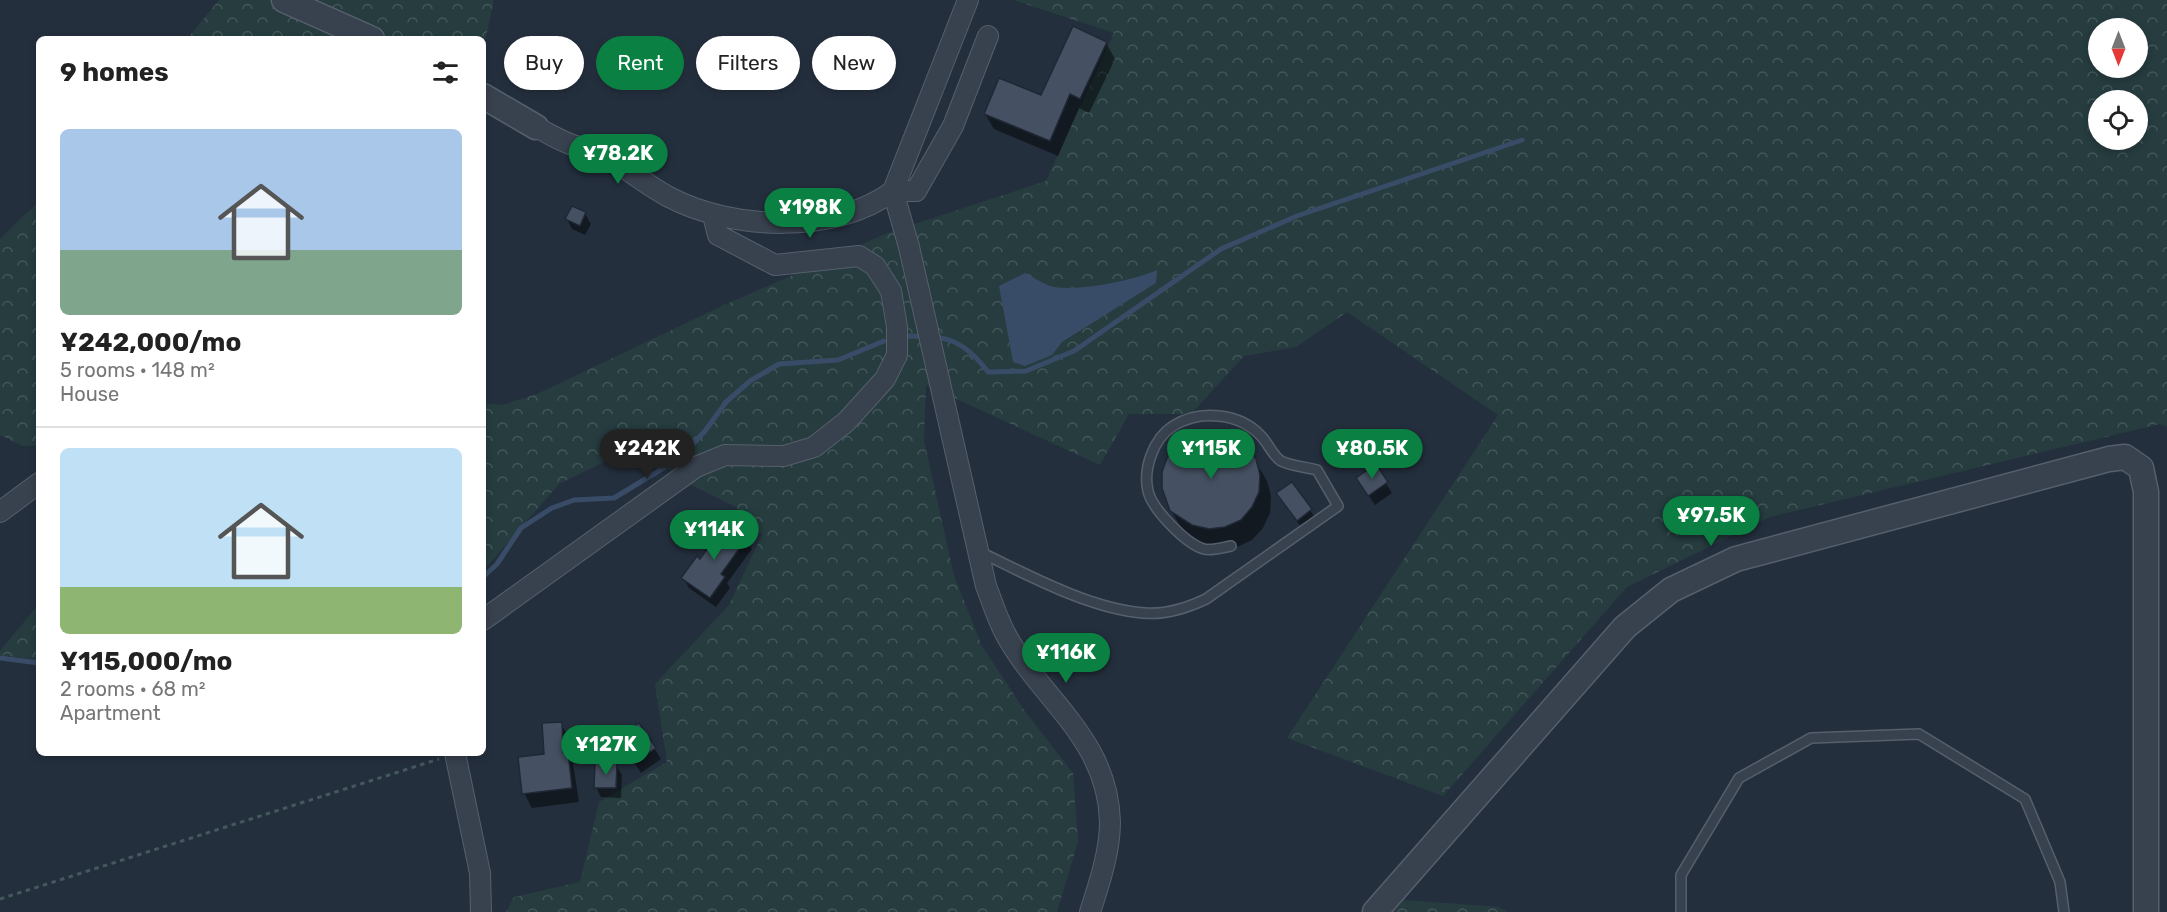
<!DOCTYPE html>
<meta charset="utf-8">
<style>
:root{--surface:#fff;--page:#f2f2f2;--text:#222;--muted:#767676;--line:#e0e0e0;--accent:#0b8043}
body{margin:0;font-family:Rubik,sans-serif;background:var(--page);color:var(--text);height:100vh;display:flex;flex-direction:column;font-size:22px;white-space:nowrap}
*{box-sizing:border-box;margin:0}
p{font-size:20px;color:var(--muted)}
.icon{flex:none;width:33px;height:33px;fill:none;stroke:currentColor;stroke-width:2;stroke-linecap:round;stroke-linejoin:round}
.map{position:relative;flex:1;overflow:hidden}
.details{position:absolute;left:36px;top:36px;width:450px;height:720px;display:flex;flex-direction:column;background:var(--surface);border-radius:9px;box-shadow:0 3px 9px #0003}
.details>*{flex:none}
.guide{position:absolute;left:504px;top:36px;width:570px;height:54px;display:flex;gap:12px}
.needle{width:39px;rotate:180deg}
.tools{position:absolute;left:2088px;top:18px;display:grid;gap:12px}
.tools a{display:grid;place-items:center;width:60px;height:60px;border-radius:50%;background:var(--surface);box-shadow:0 3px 9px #0003;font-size:30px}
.price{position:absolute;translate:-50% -51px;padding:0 14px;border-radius:21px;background:var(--accent);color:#fff;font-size:20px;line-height:39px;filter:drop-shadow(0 2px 3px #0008)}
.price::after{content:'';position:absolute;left:50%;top:36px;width:18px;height:14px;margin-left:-9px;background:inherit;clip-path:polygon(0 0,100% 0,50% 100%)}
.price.selected{background:#222;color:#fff}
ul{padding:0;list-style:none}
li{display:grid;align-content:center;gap:12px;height:318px;padding:0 24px}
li+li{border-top:2px solid var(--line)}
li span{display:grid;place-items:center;height:186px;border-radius:9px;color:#555}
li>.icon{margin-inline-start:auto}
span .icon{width:108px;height:108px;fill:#fffc;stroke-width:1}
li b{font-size:26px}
h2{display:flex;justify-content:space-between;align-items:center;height:72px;padding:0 24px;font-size:26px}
.pill{padding:0 21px;border-radius:27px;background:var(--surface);box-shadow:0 3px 9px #0003;font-size:21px;line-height:54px}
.pill.selected{background:var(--accent);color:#fff}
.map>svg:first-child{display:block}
.forest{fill:url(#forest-crowns);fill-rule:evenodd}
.water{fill:#394c67}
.shadow{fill:#0007}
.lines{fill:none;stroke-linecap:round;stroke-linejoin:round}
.stream{stroke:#394c67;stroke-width:5}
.building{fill:#455162;stroke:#1f2835;stroke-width:1.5}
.service-casing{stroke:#565f6c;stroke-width:12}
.minor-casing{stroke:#565f6c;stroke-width:22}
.tertiary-casing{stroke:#565f6c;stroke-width:27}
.path{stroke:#44595c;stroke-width:3;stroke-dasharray:4.5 4.5;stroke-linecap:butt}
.service{stroke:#38414e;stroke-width:9}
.minor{stroke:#38414e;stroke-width:20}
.tertiary{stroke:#38414e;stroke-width:24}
</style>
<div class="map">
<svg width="2167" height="912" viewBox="0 0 2167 912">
<defs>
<pattern id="forest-crowns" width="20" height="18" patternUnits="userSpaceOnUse" patternTransform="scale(1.5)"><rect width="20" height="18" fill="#263c3f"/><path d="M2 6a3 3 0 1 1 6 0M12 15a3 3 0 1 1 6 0" fill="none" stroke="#435659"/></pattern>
</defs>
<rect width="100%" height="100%" fill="#242f3e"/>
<path class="forest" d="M219,0H493V4L483,52V39H187Z
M1014,0H2167V427L2160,424L1770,517L1627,587L1443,796L1287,738L1498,415L1347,312L1296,347L1244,356L1191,414H1129L1100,465L926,385L924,440L954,576L982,646L1024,710L1073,773L1078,842L1057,912H506L514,897L580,882L599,802L667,762L655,684L729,605L762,535L736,507L685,482L637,446L559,484L483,571V403L502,405L537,394L722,306L890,232L1046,181L1114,33ZM2098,28H2138V68H2098ZM2098,100H2138V140H2098Z
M39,201V446H23L0,435V239Z
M39,604V660L0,655V651Z
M1403,900L1499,907L1507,912H1393Z"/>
<path class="water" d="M1157,270L1156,283L1062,342L1052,355L1025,366L1013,362L999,286L1025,273C1033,277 1042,283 1050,286C1074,293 1135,280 1157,270Z"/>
<path class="shadow" d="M1106,43L1115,59L1089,113L1079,108L1058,156L994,129L985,114L1042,97Z
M585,214L591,224L585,235L572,229L567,219Z
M1254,459L1267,481L1271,496L1270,513L1263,528L1252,540L1237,547L1221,549L1205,546L1184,532L1171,511Z
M1375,466L1392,493L1375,505L1364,488Z
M1291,484L1317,520L1303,530L1278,494Z
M746,539L752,549L727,583L730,588L716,607L689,588L683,578Z
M561,724L569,738L579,802L532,808L524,793Z
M639,725L661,759L641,773L625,748Z
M616,765L622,775L621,798L601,797L596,787Z"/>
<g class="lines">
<path class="stream" d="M900,336C944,336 961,336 988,372L1026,371L1074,351L1221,249L1297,216L1522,140
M483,577L497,564L521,528L552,508L574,500L614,498L680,458L705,431L726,402L750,381L779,364L838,360L884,341
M0,658L39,663"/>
</g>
<path class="building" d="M1073,26L1107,42L1080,99L1070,94L1050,141L984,114L999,78L1041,95Z
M572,206L586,212L580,226L565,219Z
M1204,431H1219L1234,437L1247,446L1256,459L1260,475L1259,492L1252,507L1241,520L1225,527L1209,529L1192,525L1170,511L1162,488V472L1167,458L1176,445L1189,436Z
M1376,464L1388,482L1368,496L1356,478Z
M1292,482L1312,509L1297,521L1276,493Z
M725,523L747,538L721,574L725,577L710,598L681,578L697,556L700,559Z
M562,722L563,752L568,751L572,788L522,794L518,757L544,754L542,723Z
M639,723L656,748L634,763L617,738Z
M595,763H617L616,788H594Z"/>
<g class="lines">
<defs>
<path id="service" d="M980,552C1028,575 1090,609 1144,613C1166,615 1187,608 1206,599L1338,506L1317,470C1306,467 1291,466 1281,461C1273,456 1268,443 1261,436C1240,413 1200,409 1173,426C1153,439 1143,469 1148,491C1152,509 1186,544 1204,549C1212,551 1224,547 1231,546
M1681,912V875L1739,778L1811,738L1919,734L2025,799L2060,882L2064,912"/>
<path id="minor" d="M536,127C548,133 560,141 573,145C583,149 594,150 603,155C626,167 646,185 669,197C732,230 834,235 893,191L968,0
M893,191L909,247L986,586C992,601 997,618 1005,633C1041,700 1108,738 1110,822C1110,852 1099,884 1090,912
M893,191H916L953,126L988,36
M0,512L39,483
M483,620L696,467L725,455L784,456L814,447L846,422L885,379L897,355V327L891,291L875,266L859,256L775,265L718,235L713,215
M455,753L480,873L481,912"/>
<path id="tertiary" d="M284,0L372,39
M483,96L536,127
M1375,912L1625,627L1671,590L1736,559L2109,459L2125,457L2141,468L2146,492V912"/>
</defs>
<use href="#service" class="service-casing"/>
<use href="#minor" class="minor-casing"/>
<use href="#tertiary" class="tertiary-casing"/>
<path class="path" d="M0,899L439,759"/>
<use href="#service" class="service"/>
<use href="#minor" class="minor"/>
<use href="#tertiary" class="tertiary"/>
</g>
</svg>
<div class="tools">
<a><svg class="needle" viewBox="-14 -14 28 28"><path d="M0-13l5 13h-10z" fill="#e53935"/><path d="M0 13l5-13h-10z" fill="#767676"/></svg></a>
<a><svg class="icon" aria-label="locate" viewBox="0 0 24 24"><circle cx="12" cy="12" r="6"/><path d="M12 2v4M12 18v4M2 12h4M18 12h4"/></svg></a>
</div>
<b class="price" style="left:618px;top:185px">¥78.2K</b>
<b class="price" style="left:810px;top:239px">¥198K</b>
<b class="price selected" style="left:647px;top:480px">¥242K</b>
<b class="price" style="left:1211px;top:480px">¥115K</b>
<b class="price" style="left:1372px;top:480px">¥80.5K</b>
<b class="price" style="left:1711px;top:547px">¥97.5K</b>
<b class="price" style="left:714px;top:561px">¥114K</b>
<b class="price" style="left:1066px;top:684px">¥116K</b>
<b class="price" style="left:606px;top:776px">¥127K</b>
<div class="guide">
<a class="pill">Buy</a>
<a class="pill selected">Rent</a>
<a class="pill">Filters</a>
<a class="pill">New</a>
</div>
<section class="details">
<h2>9 homes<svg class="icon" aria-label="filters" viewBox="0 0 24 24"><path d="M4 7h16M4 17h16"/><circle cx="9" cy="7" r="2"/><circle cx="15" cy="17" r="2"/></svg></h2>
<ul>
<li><span style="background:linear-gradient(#a9c7e8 65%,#7fa58c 0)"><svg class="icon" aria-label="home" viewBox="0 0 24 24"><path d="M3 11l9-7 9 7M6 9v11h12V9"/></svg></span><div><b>¥242,000/mo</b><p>5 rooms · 148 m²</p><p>House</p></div></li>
<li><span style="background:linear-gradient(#bfe0f5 75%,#8fb573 0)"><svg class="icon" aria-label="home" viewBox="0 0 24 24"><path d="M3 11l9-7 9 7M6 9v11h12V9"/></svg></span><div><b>¥115,000/mo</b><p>2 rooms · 68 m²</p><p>Apartment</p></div></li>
</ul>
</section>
</div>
